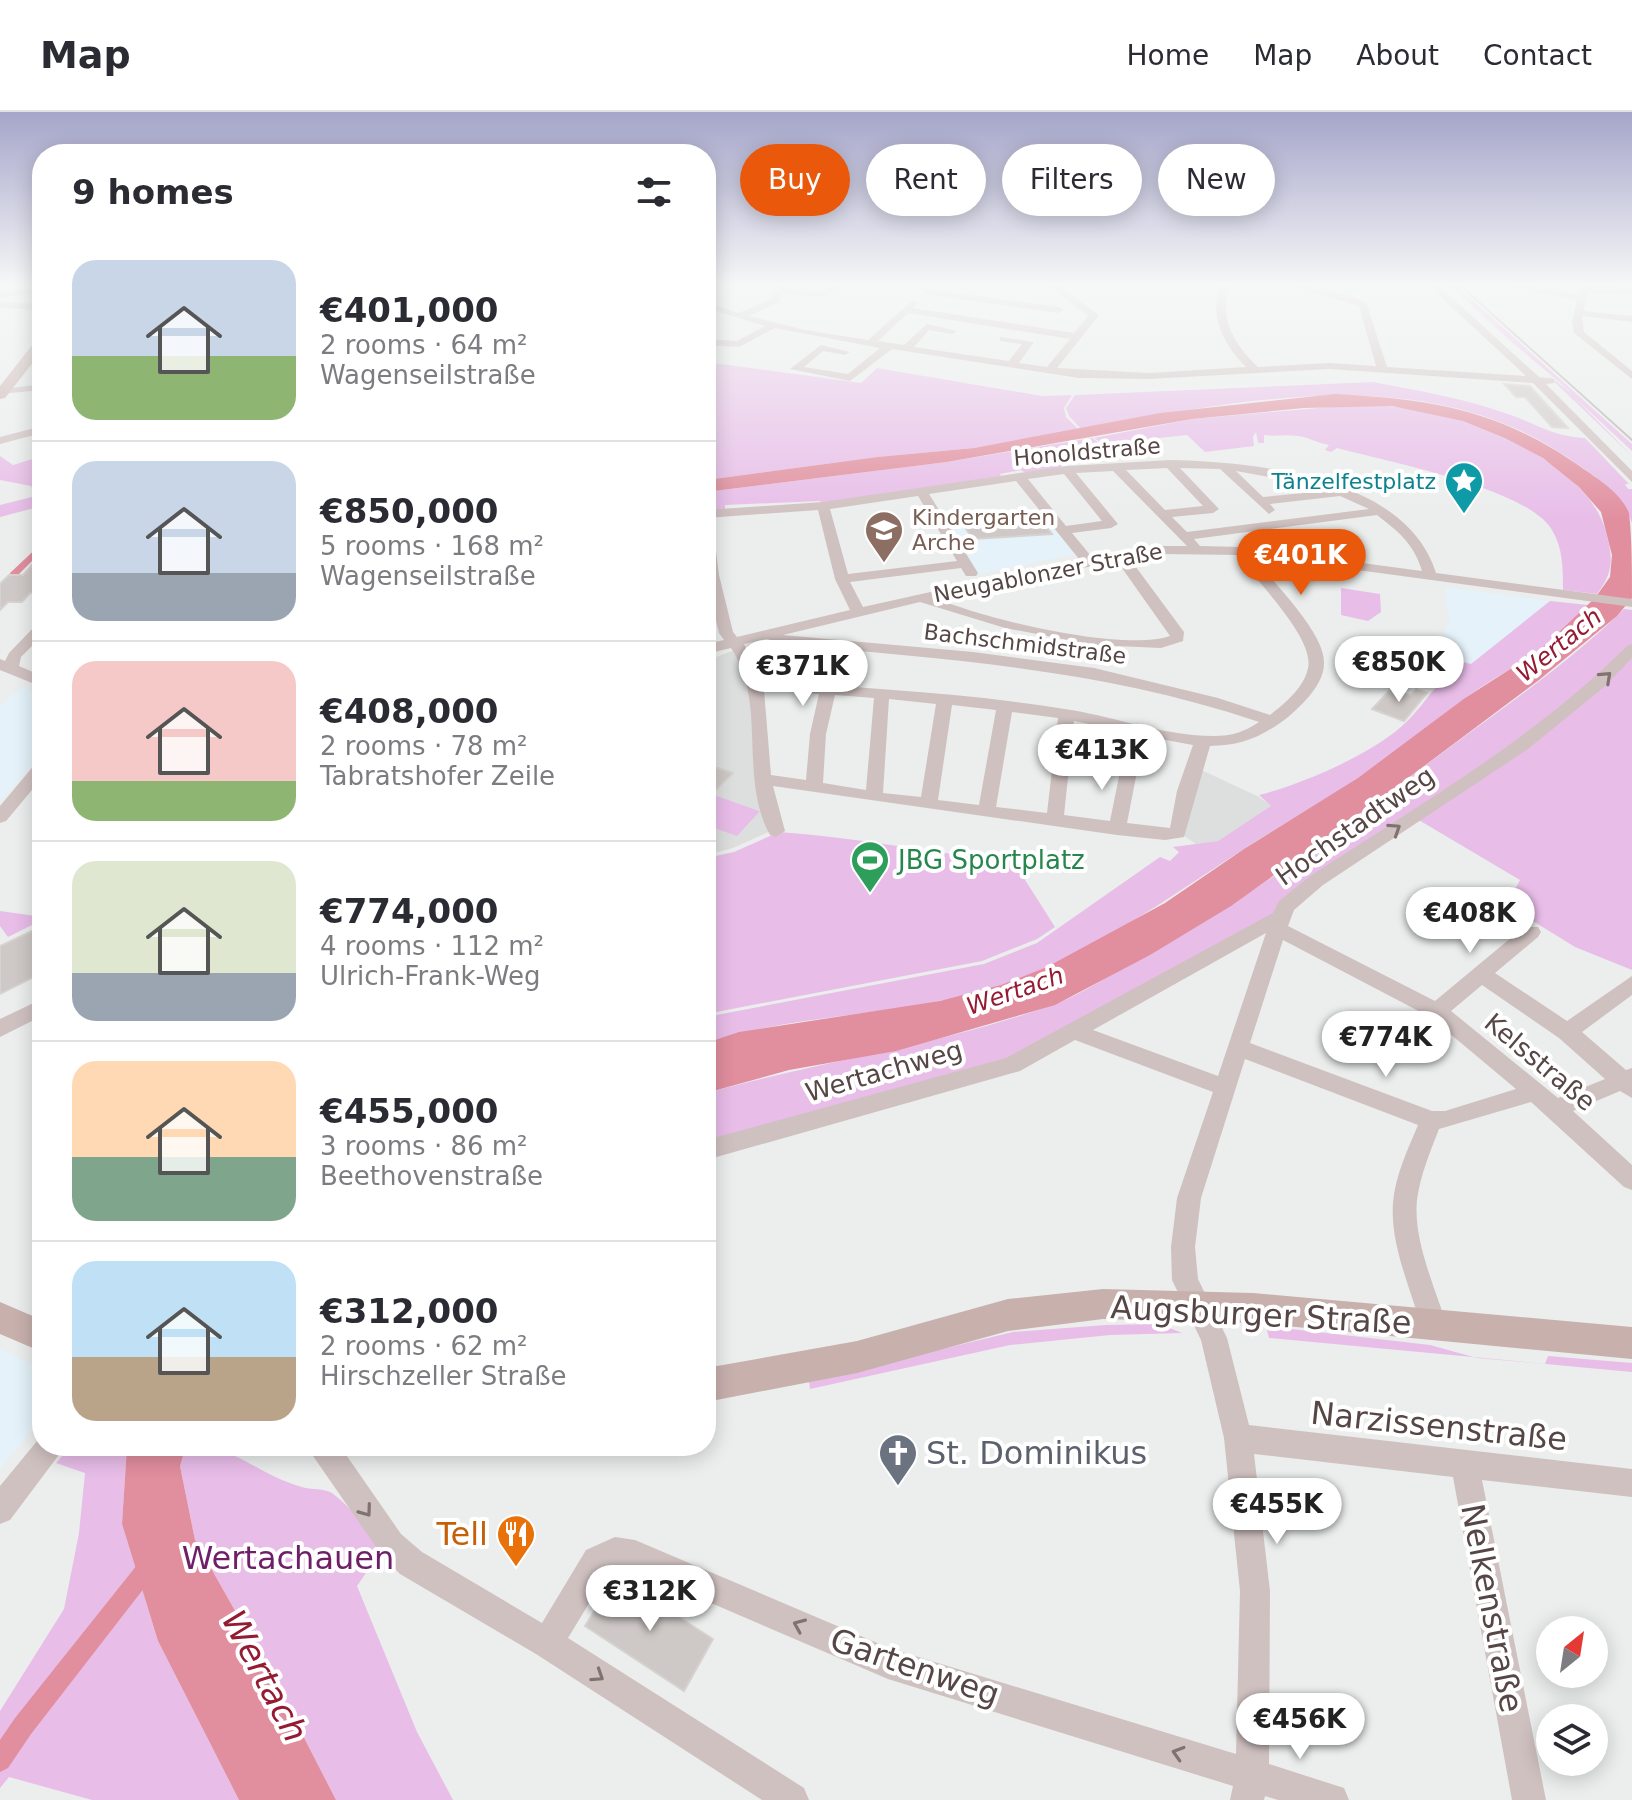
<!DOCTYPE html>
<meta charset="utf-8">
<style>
:root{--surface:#fff;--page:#f2f2f3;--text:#2b2b33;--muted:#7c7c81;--line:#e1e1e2;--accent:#ea580c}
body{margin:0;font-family:"DejaVu Sans",sans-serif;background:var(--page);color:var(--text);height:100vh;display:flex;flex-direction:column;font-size:30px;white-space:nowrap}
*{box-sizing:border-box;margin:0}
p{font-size:26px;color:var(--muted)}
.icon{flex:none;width:44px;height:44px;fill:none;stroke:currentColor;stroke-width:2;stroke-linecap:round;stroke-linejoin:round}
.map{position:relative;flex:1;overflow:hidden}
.sheet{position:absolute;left:32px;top:32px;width:684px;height:1312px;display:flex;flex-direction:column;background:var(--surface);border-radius:32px;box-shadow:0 4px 20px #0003}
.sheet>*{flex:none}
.top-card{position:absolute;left:740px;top:32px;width:760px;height:72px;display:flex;gap:16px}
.needle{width:52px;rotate:30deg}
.controls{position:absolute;left:1536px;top:1504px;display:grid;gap:16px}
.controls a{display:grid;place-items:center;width:72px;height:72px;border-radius:50%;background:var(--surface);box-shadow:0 4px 20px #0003;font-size:40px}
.price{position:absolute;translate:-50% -68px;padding:0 18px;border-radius:28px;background:#fff;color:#222;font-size:26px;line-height:52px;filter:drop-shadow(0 2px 4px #0008)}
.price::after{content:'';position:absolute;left:50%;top:48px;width:24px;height:18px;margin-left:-12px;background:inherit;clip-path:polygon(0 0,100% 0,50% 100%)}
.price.current{background:var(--accent);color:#fff}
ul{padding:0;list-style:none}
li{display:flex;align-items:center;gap:24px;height:200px;padding:0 40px}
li+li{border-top:2px solid var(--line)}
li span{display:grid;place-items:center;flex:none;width:224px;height:160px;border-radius:24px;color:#555}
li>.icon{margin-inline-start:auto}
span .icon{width:96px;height:96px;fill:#fffc;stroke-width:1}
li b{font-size:34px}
h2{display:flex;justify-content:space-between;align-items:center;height:96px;padding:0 40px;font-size:34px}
.tag{padding:0 28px;border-radius:36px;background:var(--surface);box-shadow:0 4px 20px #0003;font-size:28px;line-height:72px}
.tag.current{background:var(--accent);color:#fff}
header{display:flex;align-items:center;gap:48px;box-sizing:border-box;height:112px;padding:0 40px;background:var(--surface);border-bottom:2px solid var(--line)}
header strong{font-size:38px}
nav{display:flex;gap:44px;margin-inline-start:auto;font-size:28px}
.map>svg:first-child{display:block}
.commercial{fill:#e5f2f9}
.education{fill:#dcdfdd}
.green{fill:#e8bde8}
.water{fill:#e18e9e}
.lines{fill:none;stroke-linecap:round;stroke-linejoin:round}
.canal{fill:#e18e9e;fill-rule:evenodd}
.building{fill:#cec8c6;stroke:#d6d2d0;stroke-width:2}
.minor{fill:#cfc1c0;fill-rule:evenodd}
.major{fill:#c8b0ad;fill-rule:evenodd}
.rail{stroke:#b5b0ae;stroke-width:2}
.oneway{stroke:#807271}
.labels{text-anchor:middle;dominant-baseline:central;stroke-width:8;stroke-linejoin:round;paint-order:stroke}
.far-street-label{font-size:22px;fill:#564746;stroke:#fff}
.far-culture-label{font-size:22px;fill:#0d838f;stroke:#fff;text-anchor:end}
.far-education-label{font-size:22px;fill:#785e54;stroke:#fff;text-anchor:start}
.far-water-label{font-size:24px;font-style:italic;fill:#951b32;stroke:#fff}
.street-label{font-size:26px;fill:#564746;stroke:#fff}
.leisure-label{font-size:26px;fill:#27864d;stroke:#fff;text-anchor:start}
.near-street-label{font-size:32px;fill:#564746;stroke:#fff}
.near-worship-label{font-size:32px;fill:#5b616d;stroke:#fff;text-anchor:start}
.near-food-label{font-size:32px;fill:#c56008;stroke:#fff;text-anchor:end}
.near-park-label{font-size:32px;fill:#6f1f67;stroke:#fff}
.near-water-label{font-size:34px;font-style:italic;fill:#951b32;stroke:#fff}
</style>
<header>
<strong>Map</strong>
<nav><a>Home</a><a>Map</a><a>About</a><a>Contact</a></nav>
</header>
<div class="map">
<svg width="1632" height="1688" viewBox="0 0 1632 1688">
<rect width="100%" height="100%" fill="#ebeeed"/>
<path class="commercial" d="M1045,400L1080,441L975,463L940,409Z
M1445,475L1550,489L1471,552L1440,544L1441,530L1449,510Z
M24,574L42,585V641L0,690V593Z
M0,1237L42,1256V1305L0,1358Z"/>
<path class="education" d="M737,537L755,573L773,718L733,736L706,743V549Z
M1195,655L1257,684L1272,694L1218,729L1196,732L1180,721Z"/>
<path class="green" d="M1445,174L1512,230L1450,174H1457L1632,332V339L1575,286L1632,344L1546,262L1572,281Z
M706,250L861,271L877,256L1042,284L1072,283L1064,296L1066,305L1079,318L974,336L877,345L706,368Z
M1373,270C1419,279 1464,286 1508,302C1537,312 1552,324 1585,326L1629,372H1625L1628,377H1632V411C1622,381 1595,364 1570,347C1425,247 1242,288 1081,317L1069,304L1066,296L1075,283Z
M1354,293C1378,293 1403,294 1427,299C1487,310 1589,356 1606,420C1613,445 1614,460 1597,482L1563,478C1563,457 1563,436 1552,418C1528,376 1384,349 1337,336L1331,340L1325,338L1329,333C1317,331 1309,325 1297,324C1285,322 1276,325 1264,323V331H1258L1256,320L1253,325L1254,334L1205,340L1187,323L1103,332L1094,326L1192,307Z
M1092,326L1102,333L1053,338L1063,357L1027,362L1021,358L1000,362L1001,365L822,392L820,389L725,393V397L706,399V380L947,350Z
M0,344L13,353L42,344V394L0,405V393L36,384L31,374L0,368Z
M1341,476L1380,482L1381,500L1368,509L1341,503Z
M1550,489L1588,493C1558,535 1504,557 1464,587C1428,614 1394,642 1357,667C1320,691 1281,713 1244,737C1167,786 1090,844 1002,873C906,905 801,900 706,931V905L984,852L1037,831L1160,745L1170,749L1179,740L1173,735L1218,729L1271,694L1259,683C1300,673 1370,643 1402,614C1416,602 1427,585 1439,572L1408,559L1413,550L1425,541L1471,552Z
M1624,497L1632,498V533L1559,603L1278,804L1010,951L706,1033V981C821,949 939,934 1052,893C1076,885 1100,869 1122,857C1233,799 1334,722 1434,647C1498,599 1567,553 1624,497Z
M1632,542V858L1575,835L1507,793L1520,768L1417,707Z
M714,683L759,699H760L737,724L706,713V692Z
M779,720C857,725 935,742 1013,749L1055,815L1037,827L982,849L706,902V746L734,740Z
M0,799L36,804L40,809L8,825L0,814Z
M1160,1212L1182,1221L1110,1223L1010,1233L810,1277L809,1269L1013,1220L1106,1213Z
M1266,1214L1430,1233L1477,1246L1545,1252L1548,1244L1632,1251V1260L1269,1226Z
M71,1334H127L122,1412L158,1529L239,1688H92L9,1665L0,1676V1599L64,1497L79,1421L85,1361L56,1351Z
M186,1334C240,1334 254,1362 302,1375C311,1378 324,1376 332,1381C351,1395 368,1418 384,1435L357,1474L417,1620L453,1688H336L276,1571L195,1428L180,1354Z"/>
<path class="water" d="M1335,282C1433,287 1499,298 1581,355C1598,367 1621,381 1629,401C1632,425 1632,461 1632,486L1617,504L1539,568L1372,693L1231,794L1150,843L1055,893L896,939L789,958L706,981V931L739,920L940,889L1001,873L1047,855L1165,791L1244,737L1358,666L1465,586L1540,538L1595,486L1610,465L1612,443L1601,400L1579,375L1543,346L1505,326L1463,309L1392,294L1304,296L1192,307L947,350L706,380V368L877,345L974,336L1160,301Z
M127,1334H186L180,1354L195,1428L276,1571L336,1688H239L158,1529L122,1412Z"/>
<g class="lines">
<path class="canal" d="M42,431V439L16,465H10V461Z
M148,1445L155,1448L158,1455L155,1462L31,1622L8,1656L0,1660V1628L15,1606L141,1448Z"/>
</g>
<path class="building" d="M1504,272L1530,274L1568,316L1552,315L1525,285H1516Z
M1037,402L1052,422L973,427L962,411Z
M42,442V481H30L22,490H8L0,498V472L9,463H23Z
M1416,577L1427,581L1404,609L1372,597L1389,579L1411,583Z
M706,652L733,661L706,688Z
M34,818L42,829V861L0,882V834Z
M616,1465L713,1527L684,1579L585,1514Z"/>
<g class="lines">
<path class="minor" d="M42,174V180L0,186V180Z
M774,174L822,179L832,174H843L824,185L782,182L779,190L749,204L805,218L868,228L913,188L918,191L913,196L1074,221L1088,204L1048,174H1059L1099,203L1057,256L1149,261L1246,255C1224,233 1209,205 1220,174H1229C1219,207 1234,232 1258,255L1329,251L1376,254L1359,194L1291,174C1317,173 1342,180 1366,190L1387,255L1526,264L1429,174H1439L1539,265L1554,267V271L1546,272L1632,359V370L1533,271L1329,257L1149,267L1079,266L892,237L850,269L790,257L821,233L850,240L845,243L823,239L804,255L848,262L880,236L775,216L739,235L706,233V227L737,229L765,214L706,196V190L739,201L772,186ZM908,201L1070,227L1047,255L1019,251L1034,230L1000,225V229L1022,232L1009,249L914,235L929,218L952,222L957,219L927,212L904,233L878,229Z
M1507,174H1528L1579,183L1583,174L1632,176V182L1589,181L1583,199L1632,204V210L1582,204L1584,220L1632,259V267L1574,221L1572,209L1577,188Z
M926,177L1059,195L1064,198L1059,201L923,182Z
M0,190L42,192V198L0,196Z
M42,272V278L0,282V278L4,277Z
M42,314V321L0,332V325Z
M1170,348C1256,350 1406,364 1436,461L1632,487V495L1253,444C1271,469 1324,519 1324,550C1325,571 1303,592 1288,605C1264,624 1241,634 1210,634L1184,725L1165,728L1117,723L773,674L785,719L776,725L770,723C738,665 768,591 731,536L706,542V532L724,528L719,521L706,467V411L713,415L719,463L733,520L737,525L850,498L835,467L818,398L706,406V398L823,390L1067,354ZM1167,356L1203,394L1165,398L1126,358ZM1180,356L1220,357L1269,402L1275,398L1270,392L1340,384L1369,397L1187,420L1172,405L1213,401L1219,397ZM1113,359L1187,434H1161L1091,444L1072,421L1111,416L1118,412L1076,361ZM1236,359L1307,372L1325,379L1263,385ZM1064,362L1102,409L1066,414L1028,367ZM1016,369L1079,447L863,495L850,470L961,456L966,464H976L978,461L929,382ZM918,384L957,449L848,462L830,397ZM1377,403C1399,420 1414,432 1422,459L1242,435L1200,434L1194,427ZM1161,442L1238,443C1255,468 1315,526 1308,556C1304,576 1285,591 1270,603L1218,586L1094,556L973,540L783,523L920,490L1005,516L1094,533L1161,536L1183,529L1184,520L1130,447ZM1117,449L1170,524C1123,540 983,507 936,486ZM767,527L790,533C950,547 1107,558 1259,610C1244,620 1232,624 1214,624C1165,624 1119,606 1071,598C969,581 865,576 762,569L744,532ZM764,578L819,582L810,622L806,668L771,663ZM835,583L874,586L866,678L823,671L826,622ZM889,587L936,592L921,685L883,681ZM952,593L996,598L979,693L938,688ZM1012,600L1058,606L1047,701L996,695ZM1074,609L1128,620L1110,709L1064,703ZM1144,624L1193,633L1177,679L1170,716L1127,711Z
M42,511V524L21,545L19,554L42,564V575L0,558V547L5,549L9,541L37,512Z
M1632,532V546L1604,575L1528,637L1323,773L1294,798L1288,814L1435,889L1524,815H1538L1541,820L1538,825L1495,861L1567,909L1632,864V883L1582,920L1626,958L1632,956V986L1620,979L1573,999L1632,1053V1078L1624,1075L1531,990L1439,1017C1430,1040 1420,1064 1417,1088C1413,1129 1435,1175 1447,1214L1443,1223L1434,1226L1425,1223L1421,1214C1410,1175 1390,1132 1393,1091C1395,1064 1408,1037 1418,1013L1245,947L1201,1086L1195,1135L1198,1167L1227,1226L1249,1313L1632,1357V1385L1482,1368L1546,1688H1512L1453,1365L1254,1342L1270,1479L1269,1652L1344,1676L1349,1688H1278L1265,1684L1264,1688H1230L1233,1674L888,1567L634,1458L616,1455L608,1460L568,1526L804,1676L809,1688H762L536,1542L400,1462L381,1442L313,1344L309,1334H340L401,1422L422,1440L542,1511L586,1438L615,1425L635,1428L889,1536L1236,1642L1240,1479L1224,1326L1201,1228L1172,1168L1171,1135L1177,1086L1213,980L1075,928L1020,959L706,1048V1028L1006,946L1273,801L1279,789L1309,765C1420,692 1533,628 1627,534ZM1266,821L1218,964L1093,918ZM1283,828L1430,905L1516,977L1445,999H1432L1250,931ZM1482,873L1559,926L1605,967L1558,986L1451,899Z
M42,650V666L6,709L0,711V694L36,651Z
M42,887V904L0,925V907Z
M42,1323V1334H62L58,1344L10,1408L0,1412V1374Z"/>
<path class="major" d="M42,226V239L5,286L0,287V274L37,227Z
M1103,1177L1253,1181L1632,1215V1247L1253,1211L1103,1207L1008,1219L857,1261L706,1290V1256L857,1229L1008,1187Z
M0,1190L42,1208V1240L0,1222Z"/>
<path class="rail" d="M1461,174L1632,328"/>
</g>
<defs><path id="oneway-chevron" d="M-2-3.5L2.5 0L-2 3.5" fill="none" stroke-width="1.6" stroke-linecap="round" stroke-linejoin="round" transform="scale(2)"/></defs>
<g class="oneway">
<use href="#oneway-chevron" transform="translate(1606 565) rotate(-43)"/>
<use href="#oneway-chevron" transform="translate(1395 717) rotate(-33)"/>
<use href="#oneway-chevron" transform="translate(366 1399) rotate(54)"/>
<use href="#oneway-chevron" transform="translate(799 1513) rotate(-157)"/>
<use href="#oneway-chevron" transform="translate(598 1564) rotate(33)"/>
<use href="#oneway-chevron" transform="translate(1178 1641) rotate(-163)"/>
</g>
<linearGradient id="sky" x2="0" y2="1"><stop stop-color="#a5a5ca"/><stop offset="0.42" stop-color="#f6f7f7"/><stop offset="1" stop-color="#f6f7f7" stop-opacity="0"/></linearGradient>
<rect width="1632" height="410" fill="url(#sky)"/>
<defs>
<symbol id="sight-pin" viewBox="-11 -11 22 30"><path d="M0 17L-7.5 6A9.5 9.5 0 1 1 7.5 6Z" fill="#0f9aa8" stroke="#fff"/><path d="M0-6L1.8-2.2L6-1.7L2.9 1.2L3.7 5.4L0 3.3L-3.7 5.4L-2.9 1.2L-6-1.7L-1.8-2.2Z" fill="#fff"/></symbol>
<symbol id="school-pin" viewBox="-11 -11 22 30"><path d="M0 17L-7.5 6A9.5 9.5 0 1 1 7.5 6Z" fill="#8d6e63" stroke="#fff"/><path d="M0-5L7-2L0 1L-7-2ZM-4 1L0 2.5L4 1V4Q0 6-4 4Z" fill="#fff"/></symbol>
<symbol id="stadium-pin" viewBox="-11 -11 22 30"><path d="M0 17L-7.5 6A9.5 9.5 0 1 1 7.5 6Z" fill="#2e9e5b" stroke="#fff"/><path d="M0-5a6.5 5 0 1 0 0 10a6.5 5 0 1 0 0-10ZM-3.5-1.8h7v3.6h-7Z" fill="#fff"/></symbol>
<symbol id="church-pin" viewBox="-11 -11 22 30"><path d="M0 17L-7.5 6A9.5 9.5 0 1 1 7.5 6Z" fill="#6b7280" stroke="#fff"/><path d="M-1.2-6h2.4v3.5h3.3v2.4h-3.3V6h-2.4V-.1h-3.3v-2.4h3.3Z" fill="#fff"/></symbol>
<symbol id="restaurant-pin" viewBox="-11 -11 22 30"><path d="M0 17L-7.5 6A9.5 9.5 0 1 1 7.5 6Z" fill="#e8710a" stroke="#fff"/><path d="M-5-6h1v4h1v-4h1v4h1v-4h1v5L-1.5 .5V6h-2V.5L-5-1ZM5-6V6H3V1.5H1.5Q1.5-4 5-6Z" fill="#fff"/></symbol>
</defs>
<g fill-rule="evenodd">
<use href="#sight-pin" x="1442" y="347" width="44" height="60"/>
<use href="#school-pin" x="862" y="396" width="44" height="60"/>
<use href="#stadium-pin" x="848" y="726" width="44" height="60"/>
<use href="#church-pin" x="876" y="1319" width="44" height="60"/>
<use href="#restaurant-pin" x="494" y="1400" width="44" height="60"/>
</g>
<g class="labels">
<g class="far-street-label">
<text transform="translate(1087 340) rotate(-5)">Honoldstraße</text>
<text transform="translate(1048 461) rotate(-11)">Neugablonzer Straße</text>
<text transform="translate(1025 532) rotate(7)">Bachschmidstraße</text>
</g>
<g class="far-culture-label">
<text x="1436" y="369">Tänzelfestplatz</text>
</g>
<g class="far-education-label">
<text x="912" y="405">Kindergarten<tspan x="912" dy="25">Arche</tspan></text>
</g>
<g class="far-water-label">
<text transform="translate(1559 533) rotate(-39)">Wertach</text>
<text transform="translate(1015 879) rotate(-19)">Wertach</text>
</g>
<g class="street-label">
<text transform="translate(1355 714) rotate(-35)">Hochstadtweg</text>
<text transform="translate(1540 950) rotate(40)">Kelsstraße</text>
<text transform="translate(884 959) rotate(-16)">Wertachweg</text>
</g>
<g class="leisure-label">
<text x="898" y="748">JBG Sportplatz</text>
</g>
<g class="near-street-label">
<text transform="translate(1261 1203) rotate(3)">Augsburger Straße</text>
<text transform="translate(1439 1314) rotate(6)">Narzissenstraße</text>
<text transform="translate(1492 1496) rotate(79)">Nelkenstraße</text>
<text transform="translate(915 1555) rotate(19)">Gartenweg</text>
</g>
<g class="near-worship-label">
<text x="926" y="1341">St. Dominikus</text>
</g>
<g class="near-food-label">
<text x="488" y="1422">Tell</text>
</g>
<g class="near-park-label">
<text x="288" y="1446">Wertachauen</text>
</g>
<g class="near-water-label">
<text transform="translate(265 1564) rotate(62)">Wertach</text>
</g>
</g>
</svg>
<div class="controls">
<a><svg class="needle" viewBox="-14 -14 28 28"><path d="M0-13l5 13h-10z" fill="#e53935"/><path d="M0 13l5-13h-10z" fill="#7c7c81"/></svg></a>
<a><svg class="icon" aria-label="layers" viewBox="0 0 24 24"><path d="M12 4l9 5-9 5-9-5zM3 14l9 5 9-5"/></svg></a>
</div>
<b class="price current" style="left:1301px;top:485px">€401K</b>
<b class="price" style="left:1399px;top:592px">€850K</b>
<b class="price" style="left:803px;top:596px">€371K</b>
<b class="price" style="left:1102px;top:680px">€413K</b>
<b class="price" style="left:1470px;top:843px">€408K</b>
<b class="price" style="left:1386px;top:967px">€774K</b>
<b class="price" style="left:1277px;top:1434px">€455K</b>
<b class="price" style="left:650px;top:1521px">€312K</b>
<b class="price" style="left:1300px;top:1649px">€456K</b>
<div class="top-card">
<a class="tag current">Buy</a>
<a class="tag">Rent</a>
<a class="tag">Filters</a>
<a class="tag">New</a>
</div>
<section class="sheet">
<h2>9 homes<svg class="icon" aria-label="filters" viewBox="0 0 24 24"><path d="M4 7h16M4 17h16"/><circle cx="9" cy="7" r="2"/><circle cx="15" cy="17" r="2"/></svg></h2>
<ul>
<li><span style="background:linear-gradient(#c9d6e8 60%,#8fb573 0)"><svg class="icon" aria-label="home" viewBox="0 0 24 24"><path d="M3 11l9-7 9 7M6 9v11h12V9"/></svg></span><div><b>€401,000</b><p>2 rooms · 64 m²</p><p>Wagenseilstraße</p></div></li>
<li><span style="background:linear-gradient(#c9d6e8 70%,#9aa5b1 0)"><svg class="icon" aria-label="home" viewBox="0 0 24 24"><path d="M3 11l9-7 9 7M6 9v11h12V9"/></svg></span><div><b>€850,000</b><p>5 rooms · 168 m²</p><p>Wagenseilstraße</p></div></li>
<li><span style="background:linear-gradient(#f6c9c9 75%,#8fb573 0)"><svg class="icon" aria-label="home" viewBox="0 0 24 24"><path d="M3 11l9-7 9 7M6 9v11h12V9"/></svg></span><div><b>€408,000</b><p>2 rooms · 78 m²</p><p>Tabratshofer Zeile</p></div></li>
<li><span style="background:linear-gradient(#dfe7d0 70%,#9aa5b1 0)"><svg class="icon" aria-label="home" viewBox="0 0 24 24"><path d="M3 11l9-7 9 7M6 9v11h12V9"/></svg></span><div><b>€774,000</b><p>4 rooms · 112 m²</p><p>Ulrich-Frank-Weg</p></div></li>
<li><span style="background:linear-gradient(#ffd9b3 60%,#7fa58c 0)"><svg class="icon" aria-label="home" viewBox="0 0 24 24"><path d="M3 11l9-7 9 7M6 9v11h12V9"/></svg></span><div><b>€455,000</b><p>3 rooms · 86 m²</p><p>Beethovenstraße</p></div></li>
<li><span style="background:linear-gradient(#bfe0f5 60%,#b9a48a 0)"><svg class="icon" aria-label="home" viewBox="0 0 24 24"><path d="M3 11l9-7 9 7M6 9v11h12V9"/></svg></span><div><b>€312,000</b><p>2 rooms · 62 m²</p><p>Hirschzeller Straße</p></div></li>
</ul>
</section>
</div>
